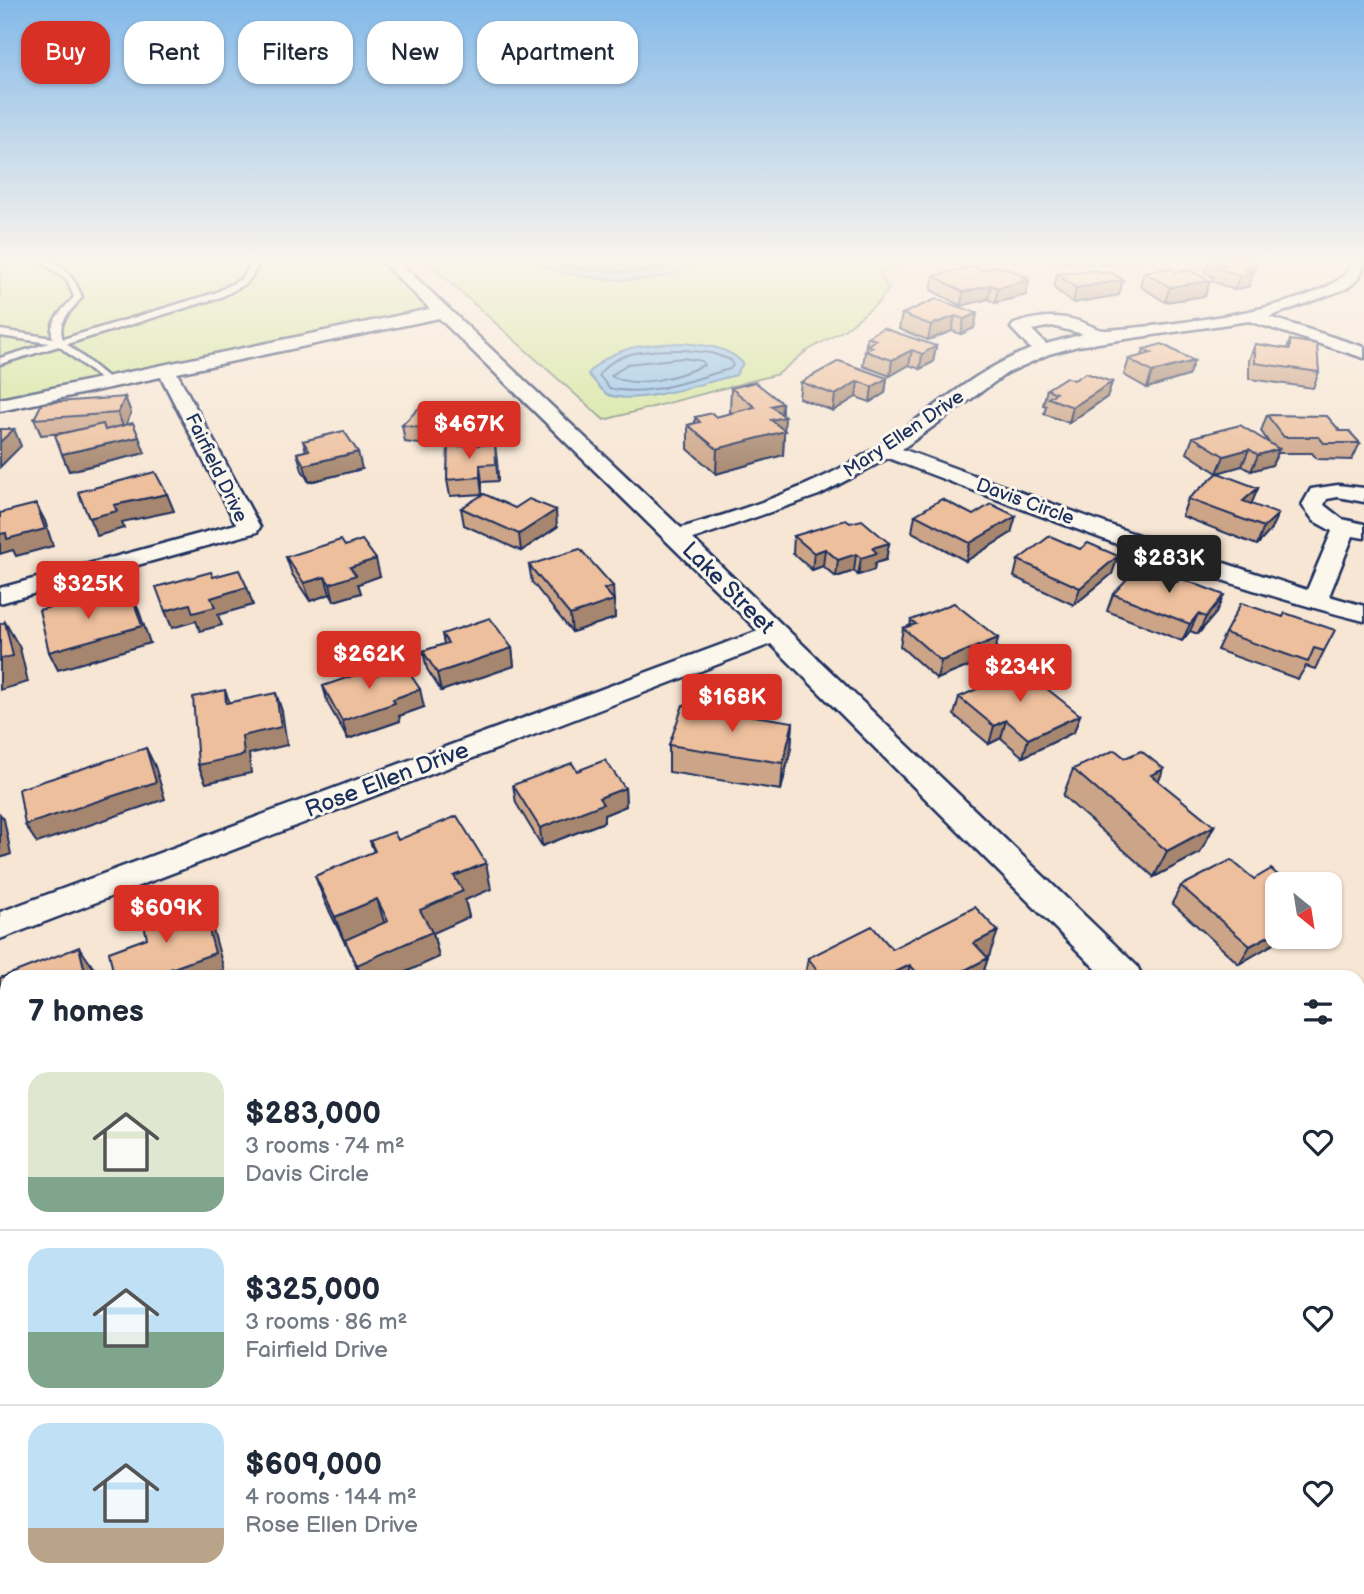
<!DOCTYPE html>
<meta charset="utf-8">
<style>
:root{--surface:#fff;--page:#f6f6f7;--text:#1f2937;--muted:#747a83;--line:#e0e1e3;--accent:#d93025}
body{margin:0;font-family:"Balsamiq Sans",sans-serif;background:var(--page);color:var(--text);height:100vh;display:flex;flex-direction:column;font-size:26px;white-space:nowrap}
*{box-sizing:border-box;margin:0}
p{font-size:23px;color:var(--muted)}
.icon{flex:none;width:38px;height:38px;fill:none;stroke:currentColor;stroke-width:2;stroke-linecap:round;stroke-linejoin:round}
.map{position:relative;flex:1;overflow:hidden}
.side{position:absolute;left:0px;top:970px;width:1365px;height:625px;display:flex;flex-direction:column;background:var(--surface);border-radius:21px 21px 0 0;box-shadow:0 2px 5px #0004}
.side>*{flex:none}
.hud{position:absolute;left:21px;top:21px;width:700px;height:63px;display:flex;gap:14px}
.needle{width:46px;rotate:150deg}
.buttons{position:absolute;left:1265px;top:872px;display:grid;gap:14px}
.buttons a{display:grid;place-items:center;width:77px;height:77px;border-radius:14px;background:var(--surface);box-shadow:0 2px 5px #0004;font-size:35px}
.price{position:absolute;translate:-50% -60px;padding:0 16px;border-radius:7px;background:var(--accent);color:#fff;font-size:23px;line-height:46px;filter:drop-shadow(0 2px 4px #0008)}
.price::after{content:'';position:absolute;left:50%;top:42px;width:21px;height:16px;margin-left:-10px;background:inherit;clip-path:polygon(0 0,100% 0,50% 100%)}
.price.active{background:#222;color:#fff}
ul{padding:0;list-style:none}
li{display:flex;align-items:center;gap:21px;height:175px;padding:0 28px}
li+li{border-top:2px solid var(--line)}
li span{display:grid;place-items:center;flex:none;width:196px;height:140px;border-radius:21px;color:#555}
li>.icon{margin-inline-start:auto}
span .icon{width:84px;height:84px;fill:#fffc;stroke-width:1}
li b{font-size:30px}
h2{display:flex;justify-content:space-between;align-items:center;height:84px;padding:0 28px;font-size:30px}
.chip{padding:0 24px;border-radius:21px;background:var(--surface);box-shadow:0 2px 5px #0004;font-size:24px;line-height:63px}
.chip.active{background:var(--accent);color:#fff}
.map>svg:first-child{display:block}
.green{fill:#d1e599;stroke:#768a7c;stroke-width:2}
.water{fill:#8dc1ea;stroke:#5f87b2;stroke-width:2}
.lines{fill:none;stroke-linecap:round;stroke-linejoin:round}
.shore{stroke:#496996;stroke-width:2}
.service-casing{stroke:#1b2f5e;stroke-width:5}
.minor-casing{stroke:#1b2f5e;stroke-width:5}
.service{fill:#fbf7ec;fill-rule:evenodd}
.minor{fill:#fbf7ec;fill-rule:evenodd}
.wall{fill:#cca487;stroke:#1b2f5e;stroke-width:2}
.shaded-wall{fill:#a6866e;stroke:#1b2f5e;stroke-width:2}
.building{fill:#edbf9d;stroke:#1b2f5e;stroke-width:2}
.labels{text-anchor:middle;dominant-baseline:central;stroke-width:6;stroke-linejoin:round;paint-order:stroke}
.far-street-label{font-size:19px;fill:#1b2f5e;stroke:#fbf7ec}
.street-label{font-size:23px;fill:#1b2f5e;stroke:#fbf7ec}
</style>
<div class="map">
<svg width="1364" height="1594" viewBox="0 0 1364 1594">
<rect width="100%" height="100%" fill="#f7e6d4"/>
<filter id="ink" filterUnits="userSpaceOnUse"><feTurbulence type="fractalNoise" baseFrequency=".0143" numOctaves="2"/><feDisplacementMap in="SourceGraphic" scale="14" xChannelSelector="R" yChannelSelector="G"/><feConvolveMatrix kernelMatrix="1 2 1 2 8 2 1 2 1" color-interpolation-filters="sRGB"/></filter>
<g filter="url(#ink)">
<path class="green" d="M0,260H390L443,311L0,406Z
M425,260H540V263L601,279L695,263L696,260H922L881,271V277L889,288L879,302L844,330L805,352L778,374L604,420Z"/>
<path class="water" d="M540,260H696C673,290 568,282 539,263Z
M921,260H1145C1101,271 1058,260 1014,260C982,260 952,268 921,260Z
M683,343C704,345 727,346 743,363L736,375C708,382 632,407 607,394C600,390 594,380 588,374C612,345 648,344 683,343Z"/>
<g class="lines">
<path class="shore" d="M548,260C557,266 568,266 579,268C616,273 651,276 686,260
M588,260L626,263L665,260
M683,350L711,353L731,360L733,365L730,369C693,379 647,398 609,388L599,375C616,349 655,350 683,350Z
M683,358L702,361L704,365C680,376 636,390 611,376L627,364Z"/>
<defs>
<path id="service" d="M40,260C61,259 75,279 82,297C72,310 56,322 63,339L215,293L241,279L250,267L241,260H250L258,266L247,283L221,297L67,344L111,380L113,382L108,385L59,346L0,364V358L49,343L0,336V330L53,338C47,322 64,309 74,297L67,280Z"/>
<path id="minor" d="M380,260H397L681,528C748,508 814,487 874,449C927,416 971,371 1031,349L1011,328L1014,324C1038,316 1058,314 1082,322C1090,325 1099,331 1107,330C1162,326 1301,311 1342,277C1347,273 1351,266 1354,260H1364C1364,274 1357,282 1345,289L1269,317L1364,347V358L1249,321L1078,346L1049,354L1007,373L902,449L1132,533L1307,590L1332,531L1314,521L1302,505L1311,489L1338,485L1364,488V502L1338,497L1327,499L1324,505L1342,519L1364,524V538L1353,536L1329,596L1364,606V621C1202,581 1045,517 888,458L819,495L693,539L1137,966L1142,976H1103L771,644L0,939V912L758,631L439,318L177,373L260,527L257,532L0,603V588L236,524L161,377L0,411V399L430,309ZM1052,326L1083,334L1046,344L1032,330Z
M1358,1184L1364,1186V1230L1358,1228Z
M213,1587H272L270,1594H210Z"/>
</defs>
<use href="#service" class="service-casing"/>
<use href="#minor" class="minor-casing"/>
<use href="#service" class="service"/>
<use href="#minor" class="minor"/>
</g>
<path class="wall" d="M1209,260H1258L1249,286L1234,290L1212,281L1214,277L1205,273Z
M981,270L1026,279V295L995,303L988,299L961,306L931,290L934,276Z
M1144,272H1176L1205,296L1165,302L1140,286Z
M1101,273L1123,280L1119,295L1073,303L1054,288L1057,274Z
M977,313L974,328L961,334L952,331L928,340L899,329L902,314Z
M867,337L936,346L933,362L920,369L909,365L890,376L863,366Z
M1290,340L1319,372L1313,388L1249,379V360L1255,344L1287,349Z
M1144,349L1194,361L1188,376L1147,388L1124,375L1129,359L1142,356Z
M887,378L885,393L870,402L856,397L833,411L799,398L801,382Z
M1074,380L1112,382L1107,397L1069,423L1044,414L1046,406L1043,405L1047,389Z
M731,388L782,403V414L784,430L783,455L716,474L688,449V425L695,423V417H716L732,413L730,412Z
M125,397L131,413L126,425L145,453L69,471L62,454V433L41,435L34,419Z
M1267,415L1340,431L1360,443L1352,460L1317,459L1312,453H1278L1272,465L1251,471L1242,466L1217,473L1187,453L1193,437L1269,443L1261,431Z
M402,425L479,429L463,446L497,461L498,481L482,482V494L450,496L447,480L448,448L405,442Z
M303,441L362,469L309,482L302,470L297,453L306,451Z
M1258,488L1251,504L1270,531L1257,545L1182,516L1188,499Z
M461,508L557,527L521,551L464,525Z
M915,515L1011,533L966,561L912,532Z
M850,523L889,543L886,560L875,563L874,570L858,575L854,571L836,577L823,566L812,570L793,553L794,536Z
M345,546L380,576L358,584L361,593L334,601L330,594L310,601L292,574L286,557Z
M1080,549L1118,556L1112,574L1074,605L1014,577L1018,560Z
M529,565L614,599L615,618L572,632L532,582Z
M1113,594L1216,613L1198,634L1190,631L1182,641L1107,611Z
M1283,617L1324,651L1315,669L1306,666L1298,679L1217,650L1225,633Z
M911,620L998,638L994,656L937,679L900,646L903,628L910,626Z
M442,634L512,648L514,666L441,691L427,669L423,651L444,644Z
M373,676L424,707L399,716L400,721L348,739L328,704L323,686Z
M959,697L1080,715L1074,732L1023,757L1001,738L989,744L954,715Z
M793,722L791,748L781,790L669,772V745Z
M1125,758L1158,781L1214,826L1200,853L1154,877L1063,796L1073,769Z
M513,785L625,788L626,806L604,815V822L542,846L516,803Z
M398,840L491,889L465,900L469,917L433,933L439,957L397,976H360L346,942L345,943L325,902L315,876L374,852L370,841Z
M1181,886L1276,920L1278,936L1273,944L1239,964L1172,903Z
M892,949L989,956L988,957V958L982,976H805L808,958Z
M762,1587H902L893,1594H766Z"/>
<path class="shaded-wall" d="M1255,260H1258L1249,286L1234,290L1240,276L1249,262Z
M1027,276L1025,281L1029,280L1026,295L995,303L998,288Z
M1123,280L1119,295L1073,303L1076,288Z
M1210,281L1205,296L1165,302L1170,287Z
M991,285L988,299L961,306L963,292Z
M977,313L974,328L961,334L964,319Z
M955,316L952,331L928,340L931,325Z
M936,346L933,362L920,369L922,354Z
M912,350L909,365L890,376L892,360Z
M1194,361L1188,376L1147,388L1152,372Z
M887,378L885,393L870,402L872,387Z
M858,381L856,397L833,411L835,395Z
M1112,382L1107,397L1069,423L1073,407Z
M125,397L131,413L124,429L118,413Z
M782,403L781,417H785L783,455L716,474L717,449L771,406Z
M476,413L479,429L460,450L457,434Z
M14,429L21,446L0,467V442Z
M139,437L145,453L69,471L62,454Z
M495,444L497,461L498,481L496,464Z
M1249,449L1242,466L1217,473L1224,456Z
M1279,449L1272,465L1251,471L1258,455Z
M358,452L362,469L309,482L304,465Z
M480,465L482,482V494L480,477Z
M1258,488L1251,505L1236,518L1243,501Z
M167,494L174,511L122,522L124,528L97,536L89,518L114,505Z
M36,504L45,521L53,546L16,556L13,550L0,554V534Z
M556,510L557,527L521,551L519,534Z
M1278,514L1270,531L1257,545L1264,527Z
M1016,516L1011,533L966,561L970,543Z
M889,543L886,560L875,563L874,570L858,575L861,558L872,548Z
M825,549L823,566L812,570L814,553Z
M856,554L854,571L836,577L838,560Z
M1118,556L1112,574L1074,605L1080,588Z
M376,559L380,576L358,584L361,593L334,601L330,584L350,567Z
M325,577L330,594L310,601L304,583Z
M613,586L615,618L572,632L570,615L604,589Z
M247,587L253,605L218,615L222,625L200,631L196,621L172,628L165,611Z
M131,594L139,611L150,643L58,670L49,652Z
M1224,595L1216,613L1198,634L1206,617Z
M1198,614L1190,631L1182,641L1190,624Z
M5,622L20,648L28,682L0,690V659Z
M998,638L994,656L937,679L941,661Z
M512,648L514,666L441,691L437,673Z
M420,689L424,707L399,716L400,721L348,739L342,721L393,699Z
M225,690L232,708L226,703Z
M276,693L282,711L287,745L249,754L251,773L206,783L198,765L242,736Z
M1080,715L1074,732L1023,757L1028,739Z
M1006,720L1001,738L989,744L994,726Z
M793,722L791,748L781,790L783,763Z
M146,748L155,766L165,799L37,843L25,825Z
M1164,769L1152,796L1151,775Z
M625,788L626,806L604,815V822L542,846L540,828L599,798Z
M0,814L4,819L11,854L0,858Z
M1214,826L1200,853L1154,877L1167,851Z
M486,863L491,889L465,900L469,917L433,933L439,957L397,976H361L357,965L420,910L454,876Z
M377,899L385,925L345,943L335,917Z
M202,904L211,922L224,970L207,976H151Z
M1278,908V919L1258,930L1269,913Z
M998,931L989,956L966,969L974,943Z
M1278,931V936L1273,944L1239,964L1250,946Z
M79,947L97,973L98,976H86Z
M988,958L982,976H954Z
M910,965L907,976H887Z
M7,1041V1075L0,1078V1044Z
M7,1478V1506L0,1510V1481Z
M897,1587H902L893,1594H887Z"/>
<path class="building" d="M1212,260H1255L1249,262L1256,265L1244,268L1254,272L1240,276L1217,267L1225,265Z
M974,266L981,270L998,266L1027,276L1022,277L1029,280L998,288L991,285L963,292L934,276Z
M1170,268L1176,272L1190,270L1210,281L1170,287L1144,272Z
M1096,270L1101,273L1111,272L1123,280L1076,288L1057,274Z
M936,299L977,313L964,319L955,316L931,325L902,314Z
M883,328L936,346L922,354L912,350L892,360L865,351L873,347L867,345L876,340L867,337Z
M1290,340L1317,344L1319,372L1255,363V344L1290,349Z
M1162,344L1194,361L1152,372L1129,359L1152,353L1144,349Z
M839,361L887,378L872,387L858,381L835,395L801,382Z
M1086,373L1112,382L1073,407L1048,398L1056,393L1047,389L1066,377L1074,380Z
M755,382L782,403L771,406L785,417L771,420L785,431L717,449L688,425L700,422L695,417L712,413L716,417L755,407L731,388Z
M125,397L118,413L34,419L42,403Z
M422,405L476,413L457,434L402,425Z
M1267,415L1327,416L1340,431H1349L1360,443H1324L1319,437H1284Z
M133,423L139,437L62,454L55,435L103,424L105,430Z
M1240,425L1279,449L1258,455L1249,449L1224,456L1193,437Z
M0,429H14L0,442Z
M344,431L358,452L304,465L297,453L309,450L303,441Z
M495,444L496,464L480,465V477L447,480L448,447Z
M155,472L167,494L114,505L117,511L89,518L78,492Z
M1218,473L1258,488L1243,501L1278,514L1264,527L1188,499Z
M484,494L515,508L529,499L556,510L519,534L461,508Z
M942,499L973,515L991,504L1016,516L970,543L915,515Z
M36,504L45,529L7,539L6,533L0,534V513Z
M846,520L850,523L862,520L889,543L872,548L877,553L861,558L856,554L838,560L825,549L814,553L794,536Z
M1050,536L1080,549L1088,543L1118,556L1080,588L1018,560Z
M341,540L345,546L362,540L376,559L350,567L356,575L330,584L325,577L304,583L286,557Z
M580,549L613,586L604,589L614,600L570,615L529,565Z
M1138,567L1177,582L1180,578L1224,595L1206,617L1198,614L1190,624L1113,594Z
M239,570L247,587L211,598L215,607L193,613L190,604L165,611L156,587L211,572L213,577Z
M131,594L142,626L49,652L39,610L81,599L83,607Z
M954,603L998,638L941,661L903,628L916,624L911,620Z
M1241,603L1283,617L1285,613L1335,630L1324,651L1314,648L1308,662L1225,633Z
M490,618L512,648L437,673L423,651L448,643L442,634Z
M5,622L13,656L0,659V624Z
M404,665L420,689L393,699L395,703L342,721L323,686L369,670L373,676Z
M1022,669L1080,715L1028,739L1006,720L994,726L959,697Z
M225,690L226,703L276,693L281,727L242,736L244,755L198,765L193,697Z
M683,705L793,722L783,763L669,745Z
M146,748L156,782L25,825L19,789Z
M1115,750L1125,758L1141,751L1164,769L1151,775L1214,826L1167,851L1073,769Z
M605,760L625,788L599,798L603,804L540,828L513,785L572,763L577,771Z
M457,816L486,863L454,876L463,891L420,910L432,932L357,965L345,940L388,921L377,899L335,917L315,876L375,851L370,841L394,832L398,840Z
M1231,860L1254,879L1271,869L1288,884H1278V908L1269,913L1278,921V931L1250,946L1181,886Z
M202,904L215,953L151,976H114L109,952L147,938L144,925Z
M975,907L998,931L974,943L988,958L954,976H920L910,965L887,976H831L829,974L822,976L808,958L872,926L892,949Z
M79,947L86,976H7V1041L0,1044V978Z
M7,1387V1478L0,1481V1390Z
M771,1587H897L887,1594H775Z"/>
</g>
<linearGradient id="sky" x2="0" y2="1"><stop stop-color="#83b9e9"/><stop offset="0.54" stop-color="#fbf4ec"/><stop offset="1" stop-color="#fbf4ec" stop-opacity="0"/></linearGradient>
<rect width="1364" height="483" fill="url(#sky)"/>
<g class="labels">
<g class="far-street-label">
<text transform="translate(904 434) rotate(-34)">Mary Ellen Drive</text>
<text transform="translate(216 468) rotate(64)">Fairfield Drive</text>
<text transform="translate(1025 502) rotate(20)">Davis Circle</text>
</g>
<g class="street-label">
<text transform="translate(728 588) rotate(45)">Lake Street</text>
<text transform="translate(387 780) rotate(-21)">Rose Ellen Drive</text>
</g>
</g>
</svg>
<div class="buttons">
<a><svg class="needle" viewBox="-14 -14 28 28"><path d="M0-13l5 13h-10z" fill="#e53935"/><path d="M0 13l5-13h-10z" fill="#747a83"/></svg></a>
</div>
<b class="price" style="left:469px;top:461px">$467K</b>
<b class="price active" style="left:1169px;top:595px">$283K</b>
<b class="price" style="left:88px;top:621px">$325K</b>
<b class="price" style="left:369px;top:691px">$262K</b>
<b class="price" style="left:1020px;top:704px">$234K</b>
<b class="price" style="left:732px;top:734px">$168K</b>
<b class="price" style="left:166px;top:945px">$609K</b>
<div class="hud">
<a class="chip active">Buy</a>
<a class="chip">Rent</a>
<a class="chip">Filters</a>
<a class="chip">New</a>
<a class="chip">Apartment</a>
</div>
<section class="side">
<h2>7 homes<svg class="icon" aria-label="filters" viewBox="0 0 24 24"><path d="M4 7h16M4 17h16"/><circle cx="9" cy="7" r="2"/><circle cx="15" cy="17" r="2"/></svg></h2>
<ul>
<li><span style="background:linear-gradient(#dfe7d0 75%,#7fa58c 0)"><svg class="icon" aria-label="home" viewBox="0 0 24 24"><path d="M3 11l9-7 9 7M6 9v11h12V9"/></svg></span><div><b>$283,000</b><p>3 rooms · 74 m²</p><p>Davis Circle</p></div><svg class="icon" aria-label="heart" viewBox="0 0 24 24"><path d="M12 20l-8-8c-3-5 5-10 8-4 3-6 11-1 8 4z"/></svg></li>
<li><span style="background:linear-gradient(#bfe0f5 60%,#7fa58c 0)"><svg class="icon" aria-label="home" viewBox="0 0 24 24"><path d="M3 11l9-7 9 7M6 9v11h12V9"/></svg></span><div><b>$325,000</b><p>3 rooms · 86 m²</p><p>Fairfield Drive</p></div><svg class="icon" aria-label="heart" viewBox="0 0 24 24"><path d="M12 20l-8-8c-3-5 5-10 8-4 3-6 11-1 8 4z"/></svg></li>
<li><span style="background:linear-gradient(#bfe0f5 75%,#b9a48a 0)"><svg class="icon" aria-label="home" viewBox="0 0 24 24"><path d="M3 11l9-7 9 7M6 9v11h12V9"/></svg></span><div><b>$609,000</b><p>4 rooms · 144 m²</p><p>Rose Ellen Drive</p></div><svg class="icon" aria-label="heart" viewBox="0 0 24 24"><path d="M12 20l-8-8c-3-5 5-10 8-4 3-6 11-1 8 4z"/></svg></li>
</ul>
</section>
</div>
